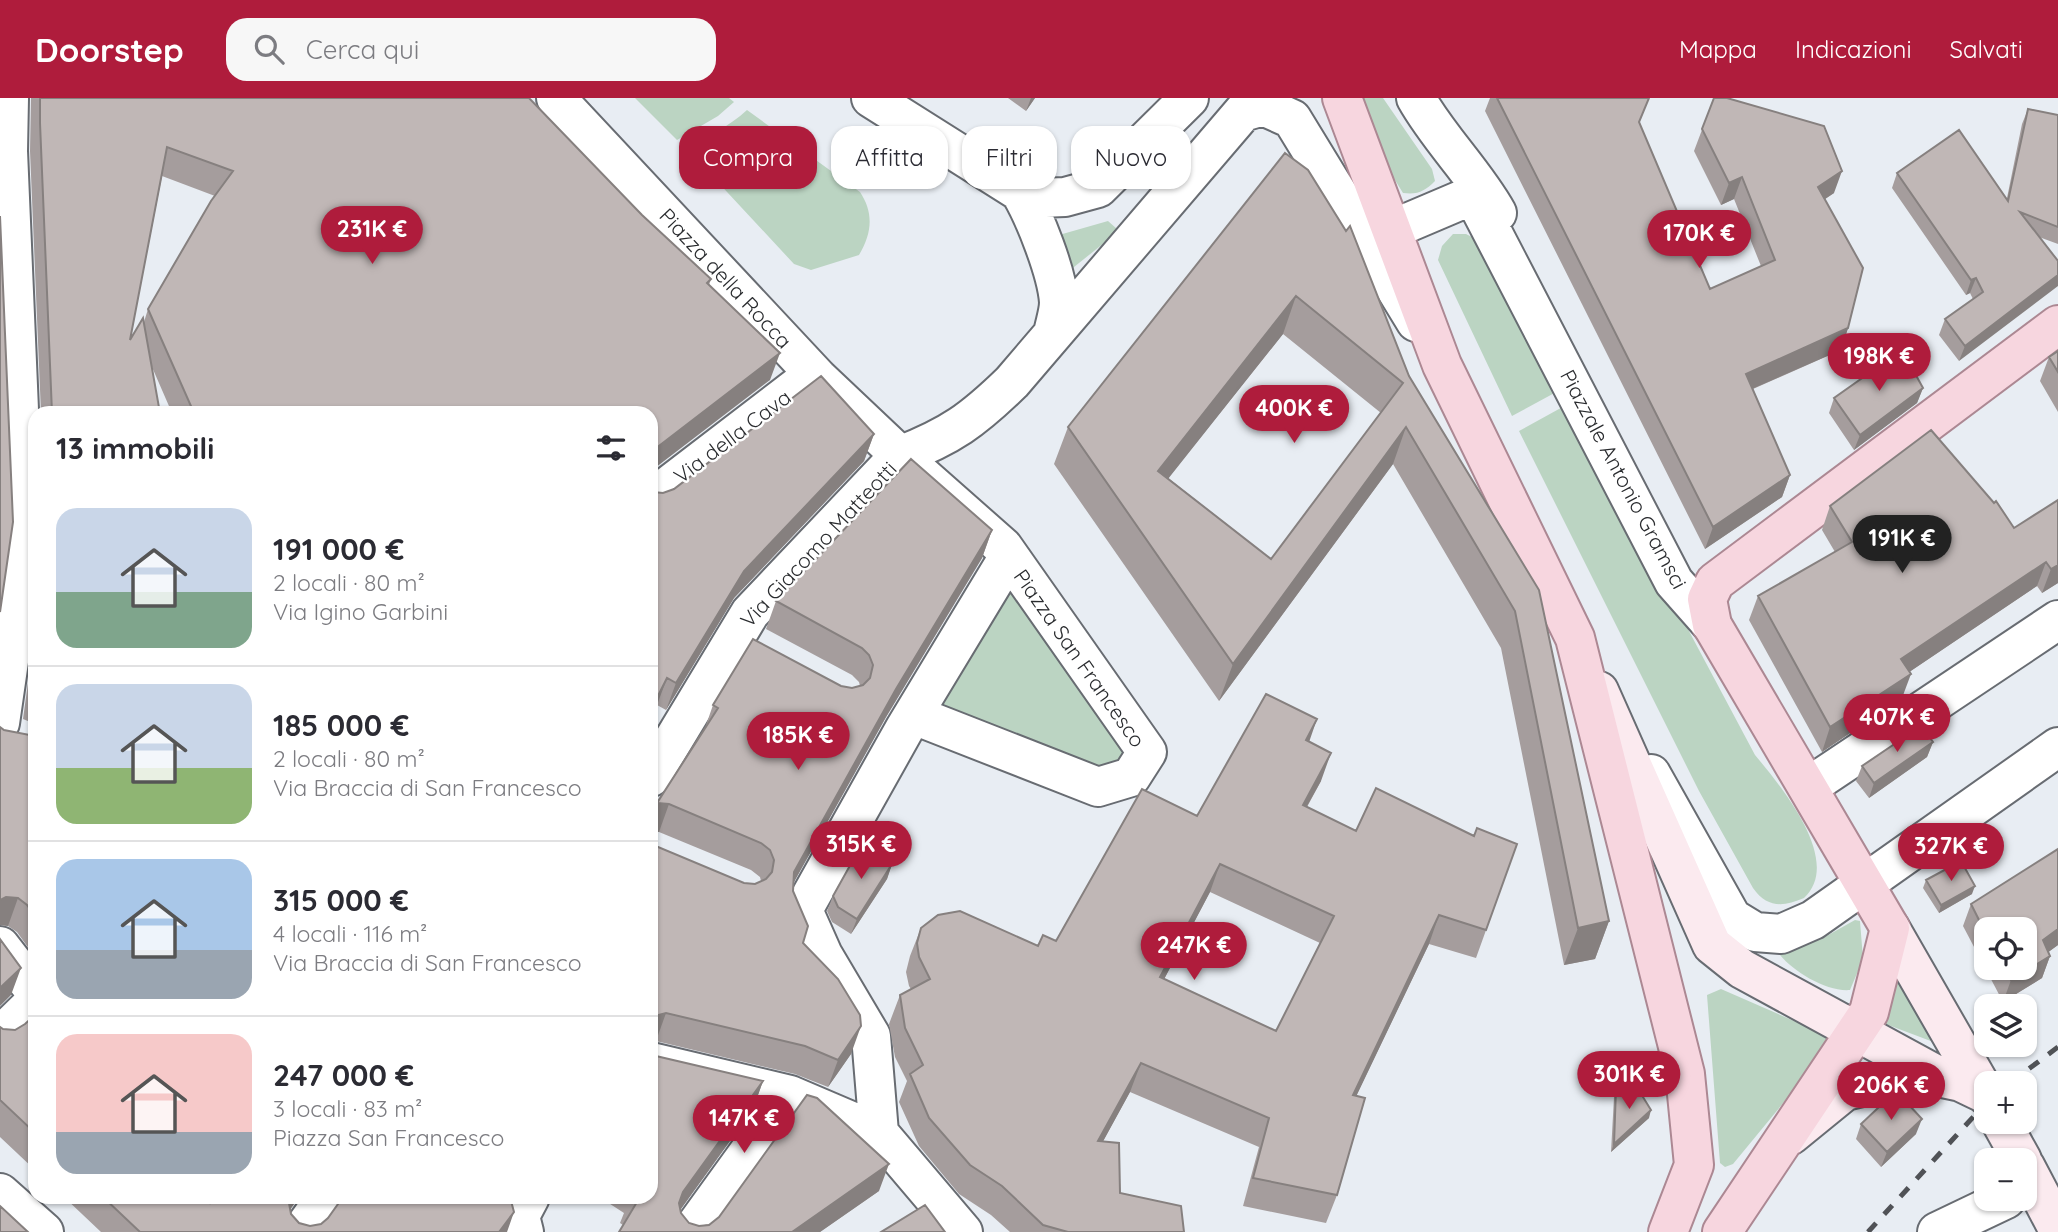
<!DOCTYPE html>
<html lang="it">
<meta charset="utf-8">
<style>
:root{--surface:#fff;--page:#f7f7f7;--text:#2b2b33;--muted:#7c7c81;--line:#e1e1e2;--accent:#af1c3c}
body{margin:0;font-family:Quicksand,sans-serif;background:var(--page);color:var(--text);height:100vh;display:flex;flex-direction:column;font-size:26px;white-space:nowrap}
*{box-sizing:border-box;margin:0}
p{font-size:23px;color:var(--muted)}
.icon{flex:none;width:38px;height:38px;fill:none;stroke:currentColor;stroke-width:2;stroke-linecap:round;stroke-linejoin:round}
.map{position:relative;flex:1;overflow:hidden}
.drawer{position:absolute;left:28px;top:308px;width:630px;height:798px;display:flex;flex-direction:column;background:var(--surface);border-radius:21px;box-shadow:0 2px 5px #0004}
.drawer>*{flex:none}
.banner{position:absolute;left:679px;top:28px;width:665px;height:63px;display:flex;gap:14px}
.controls{position:absolute;left:1974px;top:819px;display:grid;gap:14px}
.controls a{display:grid;place-items:center;width:63px;height:63px;border-radius:14px;background:var(--surface);box-shadow:0 2px 5px #0004;font-size:35px}
.price{position:absolute;translate:-50% -60px;padding:0 16px;border-radius:24px;background:var(--accent);color:#fff;font-size:23px;line-height:46px;filter:drop-shadow(0 2px 4px #0008)}
.price::after{content:'';position:absolute;left:50%;top:42px;width:21px;height:16px;margin-left:-10px;background:inherit;clip-path:polygon(0 0,100% 0,50% 100%)}
.price.current{background:#222;color:#fff}
ul{padding:0;list-style:none}
li{display:flex;align-items:center;gap:21px;height:175px;padding:0 28px}
li+li{border-top:2px solid var(--line)}
li span{display:grid;place-items:center;flex:none;width:196px;height:140px;border-radius:21px;color:#555}
li>.icon{margin-inline-start:auto}
span .icon{width:84px;height:84px;fill:#fffc;stroke-width:1}
li b{font-size:30px}
h2{display:flex;justify-content:space-between;align-items:center;height:84px;padding:0 28px;font-size:30px}
.pill{padding:0 24px;border-radius:21px;background:var(--surface);box-shadow:0 2px 5px #0004;font-size:24px;line-height:63px}
.pill.current{background:var(--accent);color:#fff}
header{display:flex;align-items:center;gap:42px;box-sizing:border-box;height:98px;padding:0 35px;background:var(--accent);color:#fff}
header strong{font-size:33px}
nav{display:flex;gap:38px;margin-inline-start:auto;font-size:24px}
.search{width:490px;height:63px;background:var(--page);display:flex;align-items:center;gap:18px;box-sizing:border-box;padding:0 24px;border-radius:21px;color:var(--muted);font-size:26px}
.map>svg:first-child{display:block}
.green{fill:#bbd4c2}
.lines{fill:none;stroke-linecap:round;stroke-linejoin:round}
.street-casing{stroke:#686c72;stroke-width:42}
.secondary-casing{stroke:#686c72;stroke-width:42}
.primary-casing{stroke:#ac8893;stroke-width:42}
.street{stroke:#fff;stroke-width:38}
.secondary{stroke:#fbeaef;stroke-width:38}
.primary{stroke:#f7d6df;stroke-width:38}
.rail{stroke:#505256;stroke-width:5;stroke-dasharray:12 12;stroke-linecap:butt}
.wall{fill:#a59d9d;fill-rule:evenodd}
.shaded-wall{fill:#86807f}
.building{fill:#c0b7b6;stroke:#86807f;stroke-width:2;fill-rule:evenodd}
.labels{text-anchor:middle;dominant-baseline:central;stroke-width:5;stroke-linejoin:round;paint-order:stroke}
.street-label{font-size:21px;fill:#2a2c2f;stroke:#fff}
</style>
<header>
<strong>Doorstep</strong>
<div class="search"><svg class="icon" aria-label="search" viewBox="0 0 24 24"><circle cx="10" cy="10" r="6"/><path d="M15 15l6 6"/></svg>Cerca qui</div>
<nav><a>Mappa</a><a>Indicazioni</a><a>Salvati</a></nav>
</header>
<div class="map">
<svg width="2058" height="1134" viewBox="0 0 2058 1134">
<rect width="100%" height="100%" fill="#e8edf3"/>
<path class="green" d="M635,0H729L734,4L718,18L677,42Z
M1358,0H1383L1432,71L1435,83C1425,93 1418,97 1403,95L1382,61Z
M747,12L860,94C874,115 872,135 859,157L811,172L794,166L688,52C708,37 729,29 747,12Z
M1108,123L1117,131L1114,137L1069,173L1059,137Z
M1453,136H1466L1480,143L1560,292L1512,318L1438,162L1442,148Z
M1568,306L1755,657C1780,687 1844,763 1804,800C1783,809 1767,810 1753,790L1699,693L1519,333Z
M1013,490L1124,653L1121,666L1098,672L940,612Z
M1855,822L1860,823L1863,861L1850,892C1827,894 1794,874 1780,857L1785,852L1823,840Z
M1898,873L1936,945L1883,925Z
M1721,891L1826,937L1831,941V947L1733,1066L1725,1069L1720,1065L1707,897Z"/>
<g class="lines">
<defs>
<path id="street" d="M556,0L818,280L909,366L1003,449L1147,654L1131,679L1098,689L914,617
M871,0L1020,94L1039,100L1065,99L1098,90L1189,0
M1416,0C1439,41 1474,74 1497,115
M1020,94C1035,119 1057,175 1059,204C1059,213 1056,222 1054,231
M1393,131L1473,97L1674,484L1712,527
M651,401L814,276
M0,625L25,453L8,53L9,0
M1651,676L1732,820L1755,834L1781,836L1813,822L2058,649
M651,679L750,515L899,358C951,338 973,322 1012,284L1243,14L1263,8L1292,21L1416,224
M1808,689L2058,522
M0,848L35,893
M0,938L35,904
M651,964L790,997L879,1035L963,1134
M879,1035L871,938L823,857L803,812L905,630L1009,458
M0,1095L44,1134
M301,1134L326,1099
M524,1134L520,1118L530,1099
M691,1134L790,997
M1937,1134L2006,1101"/>
<path id="secondary" d="M1599,593L1712,847L1742,871L1942,980
M1890,830L1986,997
M2001,1024L2022,1062
M1791,1037L1845,993L1899,980H1942L1961,984L1986,996
M2025,1068L2058,1131"/>
<path id="primary" d="M1342,0L1442,267L1575,540L1685,976L1694,1067L1668,1134
M1722,1134L1869,914L1890,830L1712,527L1707,501L1715,484L2058,227"/>
</defs>
<use href="#street" class="street-casing"/>
<use href="#secondary" class="secondary-casing"/>
<use href="#primary" class="primary-casing"/>
<use href="#street" class="street"/>
<use href="#secondary" class="secondary"/>
<use href="#primary" class="primary"/>
<path class="rail" d="M2010,985L2058,949
M1868,1134L1986,1005"/>
</g>
<path class="wall" d="M31,0H529L642,117L711,181L709,187L770,282L651,315H172L152,269L160,315H41L30,53ZM162,78L215,98L148,211L144,224L130,242Z
M1008,0H1035L1026,13Z
M1490,0H1649L1639,25L1710,191L1761,168L1734,101L1721,107L1694,53L1714,0L1834,95L1825,101L1848,230L1841,252L1753,291L1790,377L1782,399L1705,451L1485,13Z
M2028,11L2058,17V146L2039,139L1959,263L1939,237L1945,221L1973,201L1970,195L1966,197L1892,90L1897,75L2007,100L2022,26Z
M1285,55L1409,278L1539,492L1609,823L1595,861L1564,867L1501,550L1393,366L1219,603L1054,366L1068,329ZM1283,236L1381,315L1271,461L1168,380Z
M2058,253V314L2040,283L2049,259Z
M1923,290L1917,305L1854,352L1829,315L1834,300Z
M874,336L864,363L734,500L666,612L657,607L653,394L663,395Z
M2058,402V485L2042,495L2037,488L1909,574L1902,600L1822,654L1749,522L1758,498L1835,454L1822,432L1830,408L2014,430Z
M992,432L982,460L886,619L793,785V793L803,845L851,956L828,989L795,976L656,943L651,944V746L744,785L755,786L761,783L760,779L751,772L659,734L651,733V721L657,705L705,630L713,607L841,588L852,590L860,588L859,584L852,577L766,531L776,503Z
M35,535V626L23,621Z
M0,629L4,632L35,638V859L17,834L8,828L0,827Z
M1309,643L1321,683L1307,709L1356,733L1474,738L1517,746L1476,860L1429,846L1356,998L1337,1097L1326,1125L1243,1108L1259,1049L1130,994L1103,1043L1120,1095L1184,1134H1010L991,1117L959,1096L919,1048L899,1004L907,983L895,959L889,926L900,897L911,891L909,888L906,874L910,858L921,830L1038,848L1056,843L1197,718ZM1210,794L1320,845L1276,933L1164,881Z
M1933,644L1927,659L1869,700L1856,683L1862,668Z
M2058,751V847L2048,854L2050,858L2042,880L2003,904L1963,828L1971,806ZM1986,831L2025,870H1986Z
M892,766L887,781L851,836L832,824L827,813L833,798Z
M1926,782L1972,796L1939,815L1923,790Z
M35,917V1072L0,1039V929L3,931L15,932L25,926Z
M656,958L763,983L753,1011L680,1112L681,1115L689,1125L699,1128L879,1093L820,1134L623,1127L620,1125L624,1115L604,1102L605,1099H651Z
M1616,991L1649,1020L1611,1054L1614,999Z
M1861,1026L1916,1036L1881,1069L1856,1041Z
M64,1099H204L210,1105L215,1099H299L290,1111L291,1116L299,1125L310,1128L507,1134H101Z"/>
<path class="shaded-wall" d="M1031,0H1035L1026,13Z
M1842,73L1834,95L1810,111L1818,89Z
M1742,79L1734,101L1721,107L1729,85Z
M2058,177V188L1959,263L1965,248Z
M1976,180L1970,195L1966,197L1971,182Z
M1296,198L1283,236L1145,410L1158,373Z
M1848,230L1841,252L1738,297L1746,276Z
M780,255L770,282L651,373V354Z
M1923,290L1917,305L1854,352L1860,337Z
M1406,329L1393,366L1219,603L1233,566Z
M874,336L864,363L734,500L666,612L676,585L744,473Z
M1790,377L1782,399L1705,451L1713,429Z
M992,432L982,460L886,619L784,802L794,774L896,591Z
M2046,464L2037,488L1893,585L1901,561Z
M2058,467V485L2042,495L2051,471Z
M1911,576L1902,600L1822,654L1830,629Z
M667,580L657,607L651,620V612Z
M1317,621L1307,650L1306,642Z
M1933,644L1927,659L1869,700L1874,685Z
M1331,655L1321,683L1292,735L1303,707Z
M657,705L669,706L659,734L651,733V721Z
M892,766L887,781L851,836L857,821Z
M1220,766L1210,794L1150,908L1160,879Z
M1975,788L1972,796L1939,815L1941,807Z
M6,799L18,800L8,828L0,827V802Z
M1439,817L1429,846L1343,1026L1353,997Z
M1609,823L1595,861L1564,867L1578,830Z
M2058,831V847L2035,864L2043,842Z
M2050,858L2042,880L2003,904L2011,882Z
M21,870L11,897L0,908V890Z
M666,915L656,943L651,944V919Z
M861,928L851,956L828,989L838,962Z
M1141,965L1130,994L1088,1071L1098,1043Z
M763,983L753,1011L673,1122L683,1094Z
M1651,1012L1649,1020L1611,1054L1614,1046Z
M1922,1021L1916,1036L1881,1069L1887,1054Z
M889,1066L879,1093L820,1134H792Z
M291,1099H299L283,1122Z
M514,1114L507,1134H499Z"/>
<path class="building" d="M40,0H529L642,117L711,181L707,185L780,255L651,354V315H194L148,211L211,103L233,73L167,49L130,242L143,220L160,315H52L40,25Z
M1497,0H1649L1639,24L1710,191L1775,162L1742,79L1729,85L1702,31L1714,0H1727L1824,28L1842,73L1818,89L1863,170L1848,230L1746,276L1790,377L1713,429Z
M2028,11L2058,17V129L2020,114L2058,163V177L1965,248L1945,221L1983,194L1976,180L1971,182L1897,75L1959,32L2008,103Z
M1285,55L1308,72L1346,133L1350,128L1409,278L1539,492L1609,823L1578,830L1515,513L1406,329L1233,566L1068,329ZM1296,198L1403,285L1271,461L1158,373Z
M0,118L13,424L0,514Z
M1902,252L1923,290L1860,337L1834,300Z
M2058,253V274L2049,259Z
M821,278L874,336L744,473L676,585L667,580L651,612V392L653,394L663,395L674,391Z
M1931,332L1994,405L1996,403L2014,430L2058,402V467L2051,471L2046,464L1901,561L1911,576L1830,629L1758,498L1852,444L1830,408Z
M911,361L992,432L896,591L794,774L793,793L808,828L803,845L838,881L860,917L861,928L838,962L805,948L666,915L651,919V746L744,785L755,786L766,781L772,774L774,762L770,752L761,745L669,706L657,705L718,610L713,607L753,541L841,588L852,590L863,587L870,580L873,567L869,557L862,550L776,503Z
M35,577V595L33,594Z
M1266,596L1317,621L1306,642L1331,655L1303,707L1356,733L1376,690L1474,738L1477,730L1517,746L1486,832L1439,817L1353,997L1365,1000L1337,1097L1253,1080L1269,1020L1141,965L1098,1043L1119,1045L1120,1095L1181,1108L1184,1134H1068L1043,1127L1002,1088L970,1067L929,1020L910,976L923,967L905,930L900,897L930,881L919,859L917,845L921,830L938,817L960,813L1038,848L1043,837L1056,843L1142,691L1197,718ZM1220,766L1334,818L1276,933L1160,879Z
M1921,628L1933,644L1874,685L1862,668Z
M0,629L4,632L35,638V818L27,807L18,800L6,799L0,802Z
M862,746L892,766L857,821L838,809L833,798Z
M2058,751V831L2043,842L2050,858L2011,882L2004,870H2025V831H1986V836L1971,806Z
M1961,763L1975,788L1941,807L1926,782Z
M0,841L21,870L0,890Z
M35,917V1035L0,1002V929L3,931L15,932L25,926Z
M651,955L656,958L763,983L683,1094L679,1105L681,1115L689,1125L699,1128L709,1127L719,1119L807,997L817,1000L889,1066L792,1134H619L637,1104L632,1099H651Z
M1616,991H1638L1651,1012L1614,1046Z
M1896,993L1922,1021L1887,1054L1861,1026Z
M103,1099H204L210,1105L215,1099H291L289,1105L291,1116L299,1125L310,1128L321,1126L328,1120L343,1099H510L514,1114L499,1134H140Z
M925,1107L945,1134H881Z
M0,1108L28,1134H0Z"/>
<g class="labels">
<g class="street-label">
<text transform="translate(726 180) rotate(47)">Piazza della Rocca</text>
<text transform="translate(732 338) rotate(-37)">Via della Cava</text>
<text transform="translate(1624 381) rotate(62)">Piazzale Antonio Gramsci</text>
<text transform="translate(818 446) rotate(-47)">Via Giacomo Matteotti</text>
<text transform="translate(1080 560) rotate(55)">Piazza San Francesco</text>
</g>
</g>
</svg>
<div class="controls">
<a><svg class="icon" aria-label="locate" viewBox="0 0 24 24"><circle cx="12" cy="12" r="6"/><path d="M12 2v4M12 18v4M2 12h4M18 12h4"/></svg></a>
<a><svg class="icon" aria-label="layers" viewBox="0 0 24 24"><path d="M12 4l9 5-9 5-9-5zM3 14l9 5 9-5"/></svg></a>
<a>+</a>
<a>−</a>
</div>
<b class="price" style="left:372px;top:168px">231K €</b>
<b class="price" style="left:1699px;top:172px">170K €</b>
<b class="price" style="left:1879px;top:295px">198K €</b>
<b class="price" style="left:1294px;top:347px">400K €</b>
<b class="price current" style="left:1902px;top:477px">191K €</b>
<b class="price" style="left:1897px;top:656px">407K €</b>
<b class="price" style="left:798px;top:674px">185K €</b>
<b class="price" style="left:861px;top:783px">315K €</b>
<b class="price" style="left:1951px;top:785px">327K €</b>
<b class="price" style="left:1194px;top:884px">247K €</b>
<b class="price" style="left:1629px;top:1013px">301K €</b>
<b class="price" style="left:1891px;top:1024px">206K €</b>
<b class="price" style="left:744px;top:1057px">147K €</b>
<div class="banner">
<a class="pill current">Compra</a>
<a class="pill">Affitta</a>
<a class="pill">Filtri</a>
<a class="pill">Nuovo</a>
</div>
<section class="drawer">
<h2>13 immobili<svg class="icon" aria-label="filters" viewBox="0 0 24 24"><path d="M4 7h16M4 17h16"/><circle cx="9" cy="7" r="2"/><circle cx="15" cy="17" r="2"/></svg></h2>
<ul>
<li><span style="background:linear-gradient(#c9d6e8 60%,#7fa58c 0)"><svg class="icon" aria-label="home" viewBox="0 0 24 24"><path d="M3 11l9-7 9 7M6 9v11h12V9"/></svg></span><div><b>191 000 €</b><p>2 locali · 80 m²</p><p>Via Igino Garbini</p></div></li>
<li><span style="background:linear-gradient(#c9d6e8 60%,#8fb573 0)"><svg class="icon" aria-label="home" viewBox="0 0 24 24"><path d="M3 11l9-7 9 7M6 9v11h12V9"/></svg></span><div><b>185 000 €</b><p>2 locali · 80 m²</p><p>Via Braccia di San Francesco</p></div></li>
<li><span style="background:linear-gradient(#a9c7e8 65%,#9aa5b1 0)"><svg class="icon" aria-label="home" viewBox="0 0 24 24"><path d="M3 11l9-7 9 7M6 9v11h12V9"/></svg></span><div><b>315 000 €</b><p>4 locali · 116 m²</p><p>Via Braccia di San Francesco</p></div></li>
<li><span style="background:linear-gradient(#f6c9c9 70%,#9aa5b1 0)"><svg class="icon" aria-label="home" viewBox="0 0 24 24"><path d="M3 11l9-7 9 7M6 9v11h12V9"/></svg></span><div><b>247 000 €</b><p>3 locali · 83 m²</p><p>Piazza San Francesco</p></div></li>
</ul>
</section>
</div>
